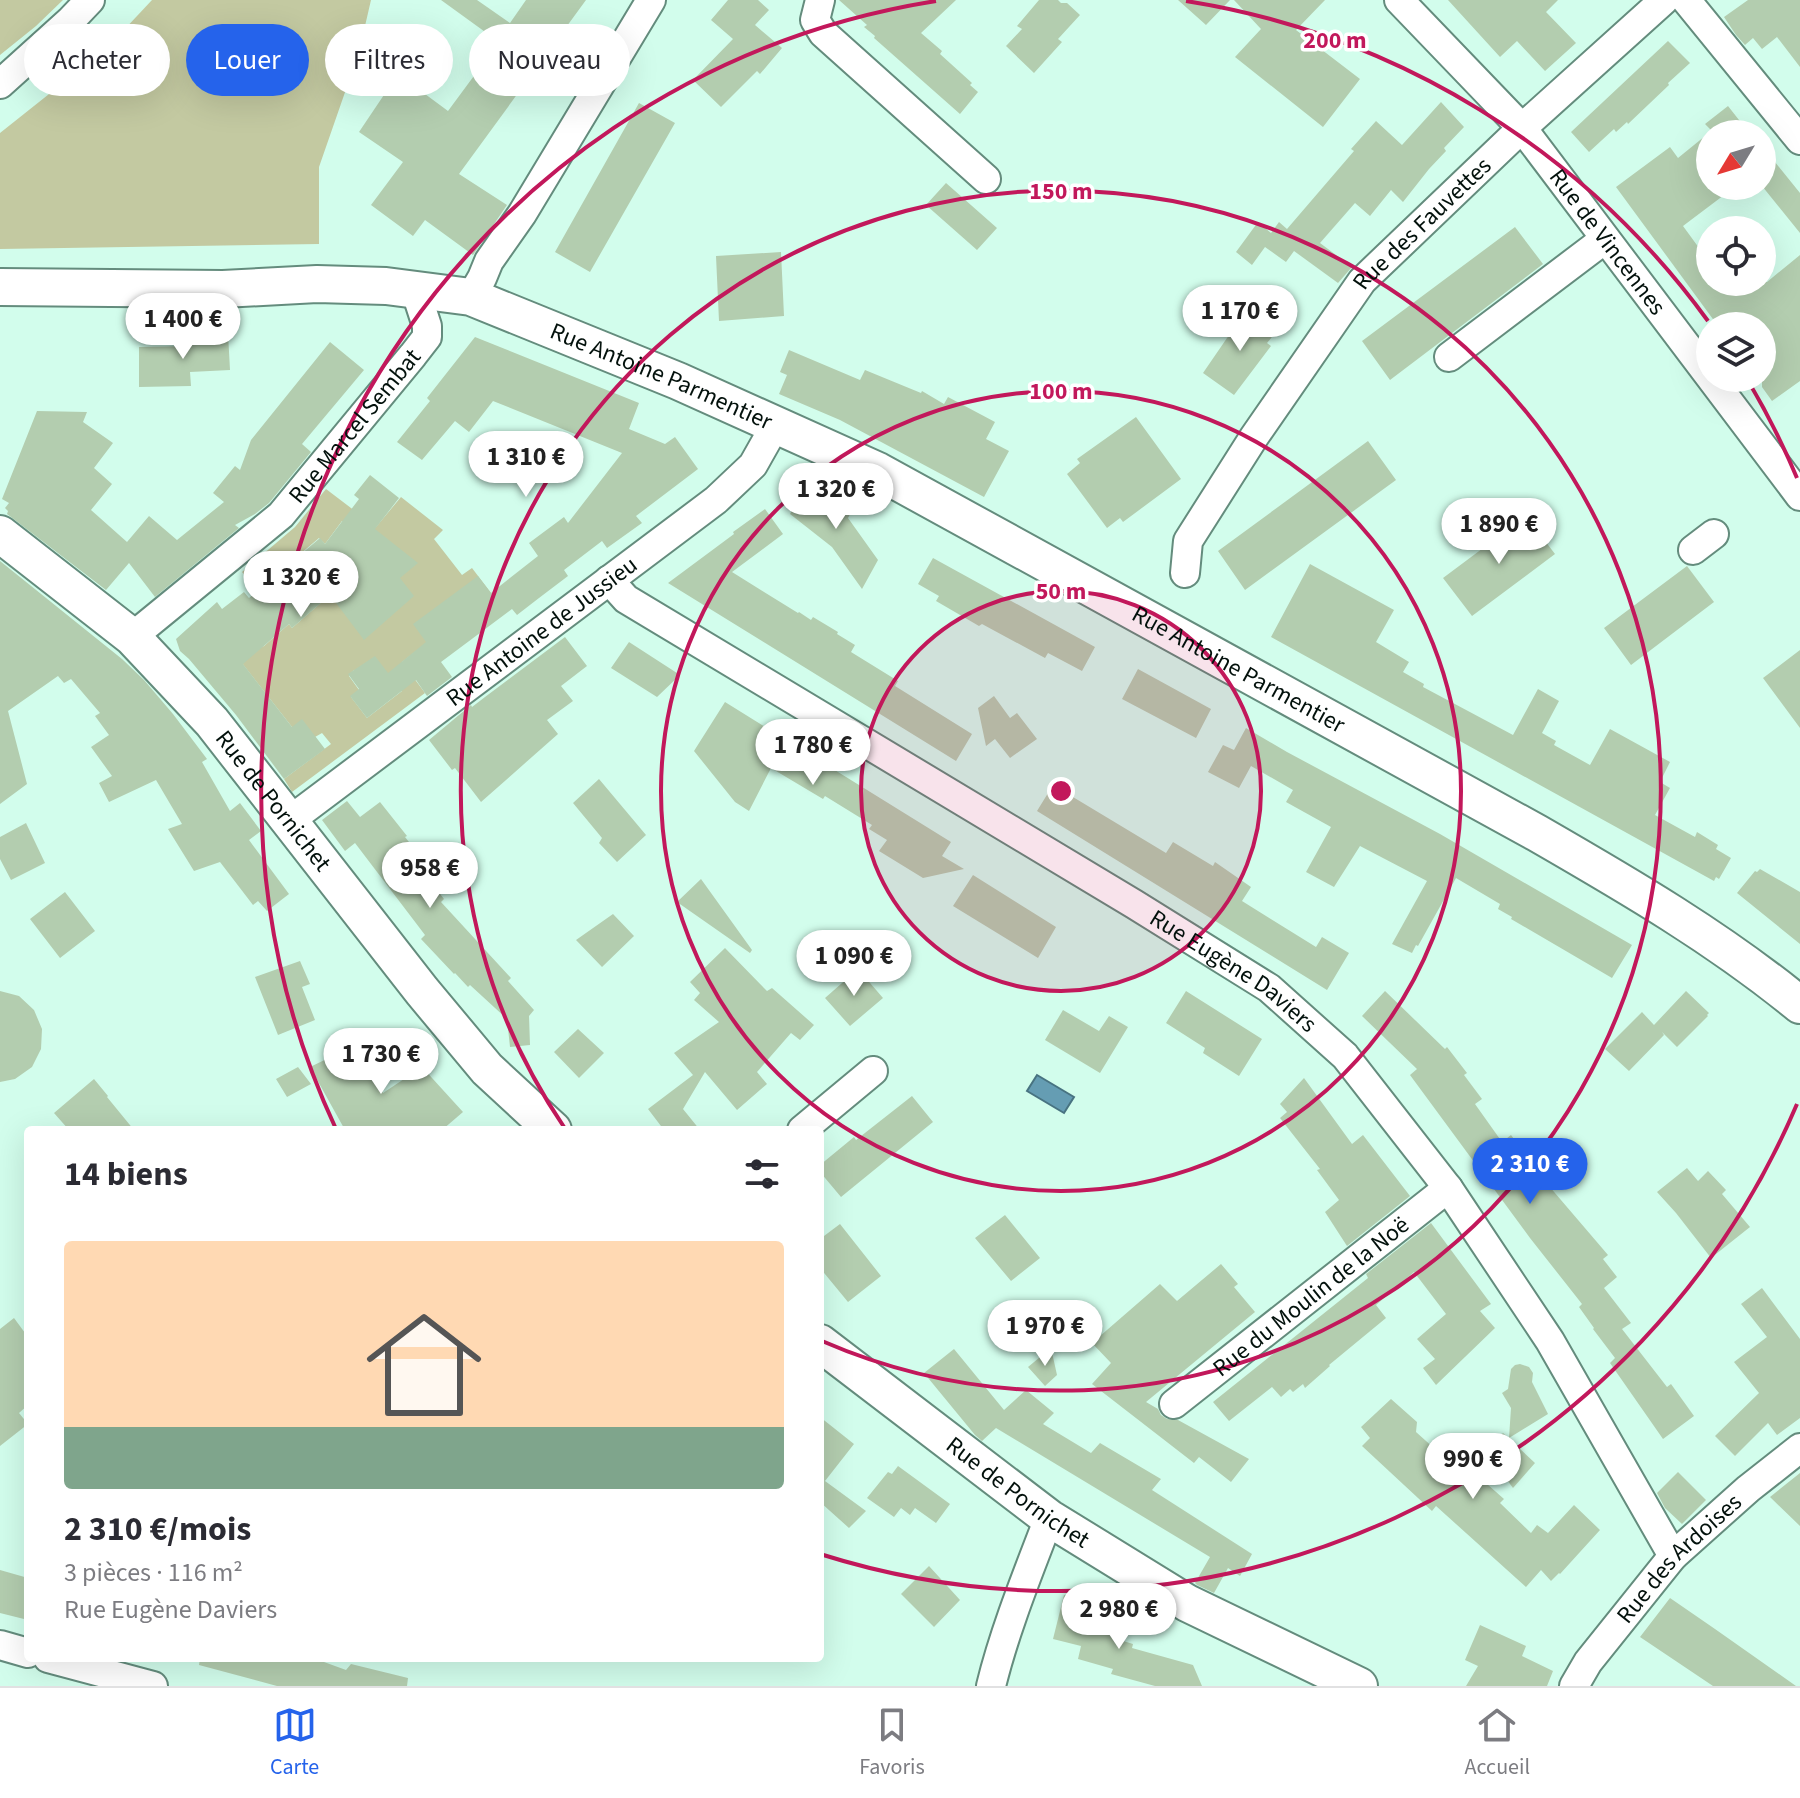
<!DOCTYPE html>
<html lang="fr">
<meta charset="utf-8">
<style>
:root{--surface:#fff;--page:#f2f2f3;--text:#2b2b33;--muted:#7c7c81;--line:#e1e1e2;--accent:#2563eb}
body{margin:0;font-family:"Source Sans 3",sans-serif;background:var(--page);color:var(--text);height:100vh;display:flex;flex-direction:column;font-size:30px;white-space:nowrap}
*{box-sizing:border-box;margin:0}
p{font-size:26px;color:var(--muted)}
.icon{flex:none;width:44px;height:44px;fill:none;stroke:currentColor;stroke-width:2;stroke-linecap:round;stroke-linejoin:round}
.map{position:relative;flex:1;overflow:hidden}
.details{position:absolute;left:24px;top:1126px;width:800px;height:536px;display:flex;flex-direction:column;background:var(--surface);border-radius:8px;box-shadow:0 8px 32px #0002}
.details>*{flex:none}
.guide{position:absolute;left:24px;top:24px;width:800px;height:72px;display:flex;gap:16px}
.needle{width:52px;rotate:232deg}
.tools{position:absolute;left:1696px;top:120px;display:grid;gap:16px}
.tools a{display:grid;place-items:center;width:80px;height:80px;border-radius:50%;background:var(--surface);box-shadow:0 8px 32px #0002;font-size:40px}
.price{position:absolute;translate:-50% -68px;padding:0 18px;border-radius:28px;background:#fff;color:#222;font-size:26px;line-height:52px;filter:drop-shadow(0 2px 4px #0008)}
.price::after{content:'';position:absolute;left:50%;top:48px;width:24px;height:18px;margin-left:-12px;background:inherit;clip-path:polygon(0 0,100% 0,50% 100%)}
.price.on{background:var(--accent);color:#fff}
ul{padding:0;list-style:none}
li{display:grid;align-content:center;gap:16px;height:424px;padding:0 40px}
li+li{border-top:2px solid var(--line)}
li span{display:grid;place-items:center;height:248px;border-radius:8px;color:#555}
li>.icon{margin-inline-start:auto}
span .icon{width:144px;height:144px;fill:#fffc;stroke-width:1}
li b{font-size:34px}
h2{display:flex;justify-content:space-between;align-items:center;height:96px;padding:0 40px;font-size:34px}
.chip{padding:0 28px;border-radius:36px;background:var(--surface);box-shadow:0 8px 32px #0002;font-size:28px;line-height:72px}
.chip.on{background:var(--accent);color:#fff}
.tabs{display:flex;justify-content:space-around;align-items:center;height:112px;border-top:2px solid var(--line);background:var(--surface);font-size:22px;color:var(--muted)}
.tabs a{display:grid;justify-items:center;gap:4px}
.tabs .on{color:var(--accent)}
.map>svg:first-child{display:block}
.green{fill:#c3c9a1;fill-rule:evenodd}
.water{fill:#659db3;stroke:#487381;stroke-width:2}
.building{fill:#b3cdaf}
.lines{fill:none;stroke-linecap:round;stroke-linejoin:round}
.minor-casing{stroke:#648c7d;stroke-width:32}
.major-casing{stroke:#648c7d;stroke-width:40}
.minor{stroke:#fff;stroke-width:28}
.major{stroke:#fff;stroke-width:36}
.ring{fill:none;stroke:#c2185b;stroke-width:4}
.labels{text-anchor:middle;dominant-baseline:central;stroke-width:7;stroke-linejoin:round;paint-order:stroke}
.street-label{font-size:24px;fill:#03110c;stroke:#fff}
.centre{fill:#c2185b;stroke:#fff;stroke-width:4}
.ring-label{font-size:24px;text-anchor:middle;font-weight:bold;fill:#c2185b;stroke:#fff;stroke-width:7;stroke-linejoin:round;paint-order:stroke}
</style>
<div class="map">
<svg width="1800" height="1686" viewBox="0 0 1800 1686">
<rect width="100%" height="100%" fill="#d2fdec"/>
<path class="green" d="M0,0H63L36,26L0,55Z
M152,0H371L359,52L319,167V244L0,249V133L107,48Z
M326,489L376,527L401,497L443,530L434,539L462,575L472,568L491,593L402,662L425,693L292,792L284,779L331,744L322,733L315,737L292,727L238,658L264,646L289,624L292,628L323,601L378,549L342,521L325,544L319,538L278,573L271,604L242,572L295,527ZM354,670H355L402,691L367,718L351,697L359,690L349,676Z"/>
<path class="water" d="M1037,1075L1074,1097L1064,1113L1027,1091Z"/>
<path class="building" d="M441,0H477L510,23L526,0H586L459,174L507,205L473,255L425,220L413,236L371,205L403,162L359,132L398,74L448,111L499,42Z
M728,0H758L769,10L755,25L782,48L760,74L757,71L721,107L693,80L733,39L711,20Z
M839,0H956L921,33L942,51L940,54L972,83L970,85L978,92L960,114L874,38L875,36L864,27L867,25Z
M1039,0H1058L1061,3H1067L1080,15L1058,39L1062,42L1034,73L1006,46L1022,29L1017,26Z
M1178,0H1230L1206,25Z
M1234,0H1325L1296,30L1360,79L1323,127L1235,57L1261,29Z
M1448,0H1558L1546,12L1576,43L1545,71L1517,41L1500,57Z
M1748,0H1800V67L1777,37L1762,49L1753,38L1745,45L1736,35L1724,17Z
M1668,41L1690,63L1668,83L1669,85L1628,124L1627,122L1616,132L1614,129L1589,152L1571,132Z
M1441,102L1464,127L1444,148L1446,151L1429,169L1403,202L1391,190L1370,216L1355,203L1320,243L1352,267L1338,283L1294,251L1286,262L1265,247L1252,265L1236,252L1258,222L1271,233L1279,222L1287,229L1354,151L1351,149L1376,121L1402,145Z
M639,103L675,123L590,272L555,252Z
M1728,106L1750,134H1715L1705,124Z
M1710,132V186H1736L1683,226L1710,263V282H1767L1800,255V381L1772,401L1762,387V326H1718L1616,187L1670,147L1678,158Z
M1762,146L1800,193V233L1762,186Z
M946,183L997,228L977,250L926,205Z
M1515,227L1543,264L1390,380L1362,341Z
M781,252L784,316L719,321L716,256Z
M1250,311L1276,332L1267,343L1271,346L1234,395L1203,373L1227,338Z
M228,333L230,370L190,372L191,386L139,387V347L190,346V335Z
M475,337L639,403L629,429L665,444L675,437L698,469L636,516L642,523L607,548L602,541L564,570L568,576L539,598L517,615L512,609L441,662L452,677L427,696L416,680L367,718L350,696L359,689L348,674L375,656L388,673L426,642L413,624L478,576L491,593L538,556L529,543L564,517L568,523L622,453L493,401L469,432L455,421L422,460L397,442L430,401L427,398Z
M330,342L364,370L302,444L311,452L269,503L255,514L235,525L239,528L155,597L129,563L106,590L7,514L8,511L5,508L9,503L2,499L37,411L87,412L83,422L113,443L94,468L112,484L91,510L127,542L149,516L177,540L224,502L213,493L235,466L240,470L251,440Z
M789,350L860,380L865,370L921,393L922,391L944,404L948,397L995,422L986,439L1009,451L984,497L840,420L779,394L787,375L780,372Z
M1136,417L1181,479L1123,522L1120,518L1107,528L1067,474L1080,463L1077,459Z
M1368,441L1396,480L1245,590L1218,551Z
M370,475L399,498L375,529L418,563L400,578L414,596L364,640L330,595L292,628L289,624L243,664L292,727L302,719L325,749L284,779L236,715L189,659L180,651L176,639L217,602L222,609L244,592L249,598L320,538L325,544L359,499L354,495Z
M808,483L853,508L848,518L878,560L862,589L832,547L790,514Z
M765,509L783,534L732,572L798,613L799,612L811,620L813,617L838,632L837,634L855,645L851,652L898,681L895,686L972,734L956,761L668,583L734,534L733,532Z
M1526,516L1555,554L1472,616L1443,578Z
M933,558L1095,647L1082,671L1048,653L1045,658L982,624L979,626L936,601L939,596L918,584Z
M0,561L122,659L144,680L173,714L207,759L202,762L230,811L240,803L261,831L249,840L289,894L267,911L258,901L253,905L220,862L194,871L168,829L182,824L156,780L109,802L99,783L112,776L91,747L109,735L95,716L100,713L71,679L64,683L58,676L8,711L27,784L0,804Z
M1310,564L1394,610L1376,642L1409,662L1403,672L1424,684L1423,687L1513,735L1538,689L1559,701L1542,733L1556,741L1554,745L1590,765L1610,729L1670,762L1660,782L1670,788L1655,815L1695,837L1697,832L1718,845L1716,849L1731,858L1719,879L1716,877L1714,881L1271,637Z
M1687,566L1714,602L1631,665L1604,628Z
M565,637L587,666L561,686L573,701L547,720L558,734L481,802L455,768L452,770L429,740L471,705L472,707L485,697Z
M629,642L680,675L657,697L611,668Z
M1800,650V728L1763,678Z
M1138,669L1211,709L1196,738L1122,699Z
M994,696L1010,718L1017,713L1037,739L1010,758L995,739L986,746L978,708Z
M725,702L951,842L942,856L964,869L923,878L879,851L887,840L869,829L872,825L825,796L823,799L771,768L749,811L735,802L694,751Z
M1246,728L1287,752L1440,834L1632,945L1612,978L1511,919L1512,917L1498,909L1500,904L1456,878L1418,946L1416,945L1412,953L1392,944L1427,881L1360,846L1334,887L1306,872L1331,827L1286,802L1293,790L1251,766L1239,788L1208,772L1223,745L1234,750Z
M599,779L646,835L617,862L599,843L602,838L573,803Z
M1053,785L1166,853L1173,842L1213,866L1215,862L1251,887L1242,901L1316,947L1322,937L1349,953L1327,990L1037,811Z
M347,801L360,817L380,802L407,836L405,837L436,876L430,881L444,899L441,902L511,978L508,981L534,1010L529,1016L530,1045L510,1047L507,1019L470,985L468,987L455,973L454,974L421,939L425,935L355,843L345,851L322,820Z
M26,823L45,863L11,880L0,859V837Z
M1760,869L1800,892V944L1737,893L1755,871L1757,872Z
M973,875L1056,927L1038,958L953,906Z
M701,879L752,950L750,953L677,902Z
M65,892L95,931L60,958L30,919Z
M613,914L634,936L602,967L576,940Z
M725,948L767,991L772,988L814,1025L800,1040L791,1033L757,1072L767,1084L737,1110L705,1072L683,1109L700,1130H664L648,1109L693,1075L674,1053L719,1022L694,1000L700,993L690,982Z
M300,961L310,984L302,987L315,1020L278,1035L255,977Z
M858,969L883,998L850,1026L825,998Z
M0,991L19,996L34,1010L42,1029L41,1049L32,1067L15,1079L0,1082Z
M1186,991L1262,1039L1239,1076L1203,1053L1205,1048L1166,1023Z
M1385,991L1445,1049L1447,1047L1467,1073L1464,1075L1482,1099L1475,1104L1502,1142L1511,1135L1549,1186L1608,1255L1603,1259L1617,1277L1604,1288L1631,1323L1622,1329L1667,1387L1671,1384L1694,1416L1663,1439L1610,1363L1615,1358L1593,1329L1594,1328L1579,1307L1582,1304L1530,1238L1410,1075L1417,1069L1362,1016Z
M1686,991L1709,1013L1707,1015L1708,1016L1677,1047L1662,1032L1664,1035L1629,1071L1605,1049L1642,1012L1654,1025Z
M1063,1010L1099,1031L1109,1016L1128,1027L1100,1073L1045,1040Z
M578,1029L604,1053L579,1078L554,1052Z
M353,1037L383,1093L422,1067L463,1112L442,1130H345L310,1067L335,1055L332,1049Z
M298,1067L311,1084L287,1097L276,1079Z
M1304,1078L1352,1144L1363,1135L1410,1196L1347,1246L1325,1212L1339,1200L1317,1170L1320,1169L1280,1118L1287,1112L1280,1104Z
M94,1079L108,1096L107,1097L134,1130H69L54,1113Z
M912,1096L933,1122L841,1197L820,1172V1165L854,1137L856,1140Z
M1687,1168L1698,1181L1708,1171L1726,1190L1722,1194L1750,1227L1711,1258L1676,1213L1657,1192Z
M1005,1215L1040,1258L1011,1281L975,1238Z
M1431,1223L1491,1304L1480,1311L1495,1328L1436,1385L1423,1368L1435,1359L1417,1339L1446,1314L1414,1272L1376,1305L1386,1318L1329,1365L1330,1366L1305,1388L1303,1384L1293,1392L1290,1389L1281,1397L1272,1387L1229,1421L1213,1402L1368,1278L1366,1274Z
M840,1224L881,1276L848,1302L820,1268V1239Z
M1221,1264L1238,1284L1234,1287L1255,1312L1146,1402L1158,1409L1161,1415L1167,1419L1178,1420L1249,1459L1231,1482L1199,1457L1194,1463L1092,1384L1111,1363L1092,1343L1160,1284L1177,1301Z
M1762,1288L1800,1339V1418L1777,1435L1768,1423L1735,1456L1715,1436L1759,1393L1734,1362L1767,1337L1741,1304Z
M14,1318L28,1337V1405L19,1413L28,1424L0,1446V1329Z
M1051,1348L1057,1375L1045,1386L1028,1367Z
M954,1349L1004,1410L1026,1390L1054,1413L1043,1424L1091,1453L1100,1443L1161,1479L1152,1490L1252,1554L1240,1576L1228,1568L1214,1593L1197,1585L1195,1583L1210,1557L996,1428L982,1441L975,1435L924,1373Z
M1520,1364L1529,1367L1533,1373L1532,1382L1548,1414L1509,1438L1511,1408L1502,1393L1508,1389L1511,1369L1515,1365Z
M1391,1399L1417,1422L1416,1432L1464,1475L1470,1469L1504,1499L1500,1503L1531,1533L1537,1525L1548,1533L1574,1505L1600,1530L1560,1574L1559,1573L1551,1581L1541,1570L1526,1587L1436,1506L1432,1511L1362,1446L1370,1438L1361,1427Z
M820,1417L854,1444L825,1481L866,1511L849,1528L820,1502Z
M1503,1433L1535,1463L1513,1488L1486,1452Z
M898,1466L950,1504L936,1523L915,1508L910,1515L901,1508L894,1517L867,1498L888,1472L892,1474Z
M1678,1472L1706,1500L1682,1524L1665,1508L1657,1493Z
M1800,1473V1526L1770,1497Z
M929,1566L960,1600L934,1627L901,1594Z
M0,1570L28,1578V1620L0,1613Z
M1064,1595L1086,1601L1082,1622L1122,1633L1120,1640L1133,1644L1132,1648L1193,1665L1202,1686H1155L1111,1674L1113,1669L1078,1659L1081,1646L1053,1639Z
M1670,1598L1715,1629L1796,1686H1713L1640,1637Z
M1480,1625L1526,1646L1522,1656L1553,1671L1547,1686H1466L1478,1666L1465,1660Z
M200,1658H313L346,1670L351,1664L408,1678L407,1686H277L199,1665Z"/>
<g class="lines">
<defs>
<g id="minor">
<path d="M820,0L815,20L823,33L986,179"/>
<path id="s1" d="M1399,0L1522,128L1800,496"/>
<path d="M1686,0L1800,140"/>
<path d="M0,84L70,21L90,0"/>
<path d="M471,297L482,278L489,261L522,214L651,0"/>
<path d="M1449,357L1605,239"/>
<path d="M1693,550L1714,534"/>
<path id="s2" d="M1185,573L1188,541L1254,437L1362,281L1522,128L1664,0"/>
<path id="s3" d="M609,580L626,599L1134,904L1269,988L1345,1056L1448,1188L1550,1341L1673,1556"/>
<path id="s4" d="M132,637L281,515L413,355L427,337V326L415,289"/>
<path id="s5" d="M289,821L716,500L753,465L775,426"/>
<path d="M802,1130L873,1071"/>
<path id="s6" d="M1174,1404L1448,1188"/>
<path d="M0,1645L28,1653"/>
<path d="M48,1658L153,1686"/>
<path d="M991,1686C1005,1629 1028,1573 1049,1518"/>
<path id="s7" d="M1574,1686L1588,1662L1673,1556L1748,1489L1800,1448"/>
</g>
<g id="major">
<path id="s8" d="M0,287L223,289L317,284L386,286L471,297L678,381L878,471L1537,833C1629,886 1718,938 1800,1005"/>
<path id="s9" d="M0,534L132,637L212,722L422,991L487,1069L553,1130"/>
<path id="s10" d="M820,1343L1049,1518L1187,1603L1359,1686"/>
</g>
</defs>
<use href="#minor" class="minor-casing"/>
<use href="#major" class="major-casing"/>
<use href="#minor" class="minor"/>
<use href="#major" class="major"/>
</g>
<circle cx="1061" cy="791" r="200" fill="#c2185b" fill-opacity=".12"/>
<g class="ring">
<circle cx="1061" cy="791" r="200"/>
<circle cx="1061" cy="791" r="400"/>
<path d="M564 1127A600 600 0 1 1 822 1341"/>
<path d="M1797 1104A800 800 0 0 1 820 1554M336 1129A800 800 0 0 1 936 1M1186 1A800 800 0 0 1 1708 321M1747 379A800 800 0 0 1 1797 478"/>
</g>
<g class="labels">
<g class="street-label">
<text stroke="none"><textPath href="#s2" startOffset="428">Rue des Fauvettes</textPath></text>
<text stroke="none"><textPath href="#s1" startOffset="320">Rue de Vincennes</textPath></text>
<text stroke="none"><textPath href="#s8" startOffset="678">Rue Antoine Parmentier</textPath></text>
<text stroke="none"><textPath href="#s4" startOffset="308">Rue Marcel Sembat</textPath></text>
<text stroke="none"><textPath href="#s5" startOffset="316">Rue Antoine de Jussieu</textPath></text>
<text stroke="none"><textPath href="#s8" startOffset="1326">Rue Antoine Parmentier</textPath></text>
<text stroke="none"><textPath href="#s9" startOffset="384">Rue de Pornichet</textPath></text>
<text stroke="none"><textPath href="#s3" startOffset="738">Rue Eugène Daviers</textPath></text>
<text stroke="none"><textPath href="#s6" startOffset="174">Rue du Moulin de la Noë</textPath></text>
<text stroke="none"><textPath href="#s10" startOffset="248">Rue de Pornichet</textPath></text>
<text stroke="none"><textPath href="#s7" startOffset="166">Rue des Ardoises</textPath></text>
</g>
</g>
<circle cx="1061" cy="791" r="12" class="centre"/>
<g class="ring-label">
<text x="1335" y="48">200 m</text>
<text x="1061" y="199">150 m</text>
<text x="1061" y="399">100 m</text>
<text x="1061" y="599">50 m</text>
</g>
</svg>
<div class="tools">
<a><svg class="needle" viewBox="-14 -14 28 28"><path d="M0-13l5 13h-10z" fill="#e53935"/><path d="M0 13l5-13h-10z" fill="#7c7c81"/></svg></a>
<a><svg class="icon" aria-label="locate" viewBox="0 0 24 24"><circle cx="12" cy="12" r="6"/><path d="M12 2v4M12 18v4M2 12h4M18 12h4"/></svg></a>
<a><svg class="icon" aria-label="layers" viewBox="0 0 24 24"><path d="M12 4l9 5-9 5-9-5zM3 14l9 5 9-5"/></svg></a>
</div>
<b class="price" style="left:1240px;top:353px">1 170 €</b>
<b class="price" style="left:183px;top:361px">1 400 €</b>
<b class="price" style="left:526px;top:499px">1 310 €</b>
<b class="price" style="left:836px;top:531px">1 320 €</b>
<b class="price" style="left:1499px;top:566px">1 890 €</b>
<b class="price" style="left:301px;top:619px">1 320 €</b>
<b class="price" style="left:813px;top:787px">1 780 €</b>
<b class="price" style="left:430px;top:910px">958 €</b>
<b class="price" style="left:854px;top:998px">1 090 €</b>
<b class="price" style="left:381px;top:1096px">1 730 €</b>
<b class="price on" style="left:1530px;top:1206px">2 310 €</b>
<b class="price" style="left:1045px;top:1368px">1 970 €</b>
<b class="price" style="left:1473px;top:1501px">990 €</b>
<b class="price" style="left:1119px;top:1651px">2 980 €</b>
<div class="guide">
<a class="chip">Acheter</a>
<a class="chip on">Louer</a>
<a class="chip">Filtres</a>
<a class="chip">Nouveau</a>
</div>
<section class="details">
<h2>14 biens<svg class="icon" aria-label="filters" viewBox="0 0 24 24"><path d="M4 7h16M4 17h16"/><circle cx="9" cy="7" r="2"/><circle cx="15" cy="17" r="2"/></svg></h2>
<ul>
<li><span style="background:linear-gradient(#ffd9b3 75%,#7fa58c 0)"><svg class="icon" aria-label="home" viewBox="0 0 24 24"><path d="M3 11l9-7 9 7M6 9v11h12V9"/></svg></span><div><b>2 310 €/mois</b><p>3 pièces · 116 m²</p><p>Rue Eugène Daviers</p></div></li>
</ul>
</section>
</div>
<nav class="tabs">
<a class="on"><svg class="icon" aria-label="map" viewBox="0 0 24 24"><path d="M3 6l6-2 6 2 6-2v14l-6 2-6-2-6 2zM9 4v14M15 6v14"/></svg>Carte</a>
<a><svg class="icon" aria-label="saved" viewBox="0 0 24 24"><path d="M7 4h10v16l-5-4-5 4z"/></svg>Favoris</a>
<a><svg class="icon" aria-label="home" viewBox="0 0 24 24"><path d="M3 11l9-7 9 7M6 9v11h12V9"/></svg>Accueil</a>
</nav>
